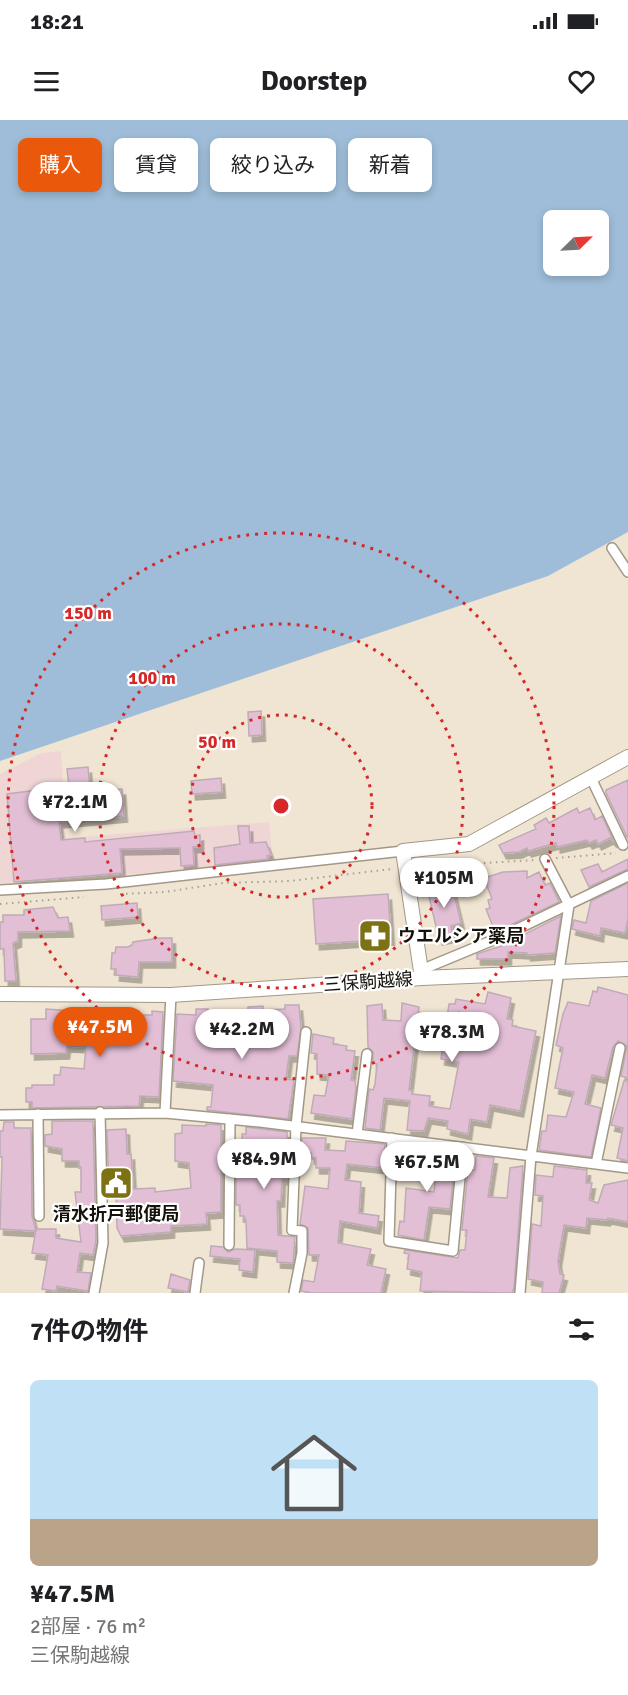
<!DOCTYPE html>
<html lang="ja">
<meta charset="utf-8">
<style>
:root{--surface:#fff;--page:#f6f6f6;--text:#202124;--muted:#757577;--line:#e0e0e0;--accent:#ea580c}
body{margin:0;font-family:Signika,"Noto Sans JP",sans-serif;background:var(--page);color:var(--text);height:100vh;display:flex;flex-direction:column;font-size:22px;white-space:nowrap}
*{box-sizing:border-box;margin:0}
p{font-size:20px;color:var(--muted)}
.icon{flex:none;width:33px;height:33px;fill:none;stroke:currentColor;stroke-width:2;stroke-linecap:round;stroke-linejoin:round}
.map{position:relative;height:1173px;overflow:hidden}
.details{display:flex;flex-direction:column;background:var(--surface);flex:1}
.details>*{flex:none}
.guide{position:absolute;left:18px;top:18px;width:592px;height:54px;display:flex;gap:12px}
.needle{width:39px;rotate:66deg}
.buttons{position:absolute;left:543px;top:90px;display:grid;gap:12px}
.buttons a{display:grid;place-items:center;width:66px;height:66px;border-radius:9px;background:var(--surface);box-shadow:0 3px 9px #0003;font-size:30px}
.price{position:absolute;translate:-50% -51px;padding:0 14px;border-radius:21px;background:#fff;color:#222;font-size:20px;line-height:39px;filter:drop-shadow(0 2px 3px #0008)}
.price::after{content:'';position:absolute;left:50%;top:36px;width:18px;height:14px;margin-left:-9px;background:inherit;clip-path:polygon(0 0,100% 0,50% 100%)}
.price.on{background:var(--accent);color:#fff}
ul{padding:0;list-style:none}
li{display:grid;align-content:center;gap:12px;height:318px;padding:0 30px}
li+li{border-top:2px solid var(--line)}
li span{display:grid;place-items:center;height:186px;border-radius:9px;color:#555}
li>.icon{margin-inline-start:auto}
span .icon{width:108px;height:108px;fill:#fffc;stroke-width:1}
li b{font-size:26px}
h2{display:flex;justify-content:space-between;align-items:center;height:72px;padding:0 30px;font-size:26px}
.tag{padding:0 21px;border-radius:9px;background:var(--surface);box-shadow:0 3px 9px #0003;font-size:21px;line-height:54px}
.tag.on{background:var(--accent);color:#fff}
.status{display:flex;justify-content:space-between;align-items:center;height:42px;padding:0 30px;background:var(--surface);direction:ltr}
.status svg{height:16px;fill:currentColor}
header{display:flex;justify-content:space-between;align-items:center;height:78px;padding:0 30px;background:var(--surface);font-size:27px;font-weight:700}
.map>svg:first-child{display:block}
.education{fill:#f0d5d5}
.water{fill:#9fbdd9;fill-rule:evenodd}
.building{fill:#e3bfd6;stroke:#bfabb8;stroke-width:1.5;filter:url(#shadow)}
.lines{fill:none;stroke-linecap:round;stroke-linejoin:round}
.street-casing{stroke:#a29886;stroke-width:12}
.secondary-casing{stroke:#a29886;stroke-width:16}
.path{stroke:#a79f90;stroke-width:2;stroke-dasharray:1.5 4.5;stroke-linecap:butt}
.street{stroke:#fff;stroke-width:9}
.secondary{stroke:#fff;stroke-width:14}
.ring{fill:none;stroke:#d62828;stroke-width:3;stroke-dasharray:3 6}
.labels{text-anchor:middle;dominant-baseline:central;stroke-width:4.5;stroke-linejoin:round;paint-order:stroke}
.poi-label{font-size:18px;font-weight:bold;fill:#15120b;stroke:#fff;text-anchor:start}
.street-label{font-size:18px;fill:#15120b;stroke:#fff}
.centre{fill:#d62828;stroke:#fff;stroke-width:3}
.ring-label{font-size:18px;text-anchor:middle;font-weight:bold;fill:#d62828;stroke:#fff;stroke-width:4.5;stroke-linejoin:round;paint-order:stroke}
</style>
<div class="status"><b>18:21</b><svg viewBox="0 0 49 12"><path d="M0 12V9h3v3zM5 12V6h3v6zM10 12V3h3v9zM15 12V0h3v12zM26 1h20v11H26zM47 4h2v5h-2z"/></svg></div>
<header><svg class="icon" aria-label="menu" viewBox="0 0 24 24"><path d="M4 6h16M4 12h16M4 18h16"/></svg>Doorstep<svg class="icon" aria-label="heart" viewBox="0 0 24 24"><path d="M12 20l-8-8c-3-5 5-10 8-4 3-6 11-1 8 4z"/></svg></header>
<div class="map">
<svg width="628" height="1173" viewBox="0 0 628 1173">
<defs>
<filter id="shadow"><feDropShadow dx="3.5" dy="6" stdDeviation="0" flood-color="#0004"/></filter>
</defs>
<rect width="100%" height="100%" fill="#f0e5d2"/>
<path class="education" d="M61,631L66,718L269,702L273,744L0,763V654L41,633Z"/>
<path class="water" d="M0,0H628V412L548,456L0,641ZM554,100H598V146H554Z"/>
<path class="building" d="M261,591L262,615L249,616L248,592Z
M88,647L90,672L122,669L124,696L59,702L61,720L85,718V722L194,711L195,716L200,715V726L193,727L194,745L181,746L180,728L120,729L122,753L14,762L7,674L69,666L67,649Z
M221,658L222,672L192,674L191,661Z
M628,660V717H627L606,673V670Z
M577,688L579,693L590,688L595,700L602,696L614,722L610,718L598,724L596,720L589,723L587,720L557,727L556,723L528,731L527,728L519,732L503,733L499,725L536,709L534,705L546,698L549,703Z
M238,706H249L250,723L266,722L271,735L267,736L268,739L215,745L214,728L240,724Z
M628,739V749L589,767L581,750L598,744L602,752Z
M527,751V758L539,752L545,765L550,763L559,782L495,812L486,789L490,788L488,780L492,779L484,758L503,752Z
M451,762L461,803L451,806L453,816L439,819L427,768Z
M628,763V799L625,813L601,808L600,816L572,809L574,800L586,803L591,781Z
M388,774L391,819L316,824L313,779Z
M137,783L138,797L102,800L101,786Z
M53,787L58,798L68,797L70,811L18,812V821L13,823L16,861H5L4,829H0V802H3V795H24V790Z
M561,796L555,833L527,835V833L508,832V839H477V834L501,826Z
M160,818H172V842H139L138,857L116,855V849H111L112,833H115L116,827H128L132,825L133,822Z
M598,867L628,875V958L621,956L627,926L618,921L613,927L605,958L592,955L585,984L601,988L591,1037L539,1030L542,1011H546L548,995L566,997L574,972L555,968L563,928L556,925L563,894L568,882L589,886L593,871L597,872Z
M488,872L511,878L507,899L513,900L512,906L536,911L520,991L490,985L487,1002L470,999L468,1014L447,1009L448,1001L428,998L424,1011L407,1010L410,981L384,978L380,1010L365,1008L369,969L373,970L375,964L377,944L373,943V932L368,927L367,886L382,884L383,900L401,901L402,883L419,887L409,970H412V974L430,976L429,986L450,989L459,942L441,939L449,884H455L456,879L485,884Z
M285,885H299L301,908L297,936H289L286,959L294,960L288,999L207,990V987H211L213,965L173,961L177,894L196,895V889H208L206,921L230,923L232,895L243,896V890H248V887L263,886V890L285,889Z
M46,889L72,891V894H91L96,889L130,890V895H152V891L163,892L159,977L140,976L139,986L32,988V982H26V968H32V965H54V955H60L61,947L84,949L86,927L67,926L66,933L31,934V899H46Z
M313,914L334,918L333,924L347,926L346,930L355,931L351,960L355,961L356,968L352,999L311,993L314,975L325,976L329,955L317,954V934L311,933Z
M624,961H628V1041L617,1038L623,1008L611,1005Z
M52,1001H93L96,1120L93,1135L80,1133L77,1152L91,1153L88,1171L57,1166L56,1171L42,1169L48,1135L32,1133L36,1109H56V1118L81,1122L75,1072H81V1047L79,1048V1041H62V1029L45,1026V1015L52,1014Z
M4,1002H14V1008H31L32,1096L36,1111L0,1109L2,1037H0V1011H3Z
M206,1004L221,1005V1092L206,1093L207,1104L171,1106V1112L121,1116L117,1108L116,1069L109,1070L107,1010L126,1009L127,1034H131L133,1069L155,1068V1072L191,1068L189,1043L175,1041V1014L182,1013V1005L206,1006Z
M246,1007L287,1012V1059H282L281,1081H277L278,1115L295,1117L293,1143L277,1142V1131L247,1128L246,1101L244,1096H240V1085H236V1046L243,1045L242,1014H246Z
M302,1018H326L325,1030L345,1031L346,1021L385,1024L383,1048L347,1044L345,1060L361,1062L359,1093L379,1096L377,1108L340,1101L338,1123L371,1129L367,1145L386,1149L381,1173H313L301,1171L303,1160L314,1162L319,1135H309L308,1108L300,1104L305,1066L328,1069L330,1048H316V1038H311V1033L302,1032Z
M436,1031L456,1033L450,1089L429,1087L424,1120L398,1115L400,1101L404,1102L406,1068L434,1072L436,1053L404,1050L406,1036L435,1040Z
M476,1036L494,1038L488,1077L507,1078L510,1048L523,1046L514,1168L512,1173L420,1171L422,1152L407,1149L409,1134L404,1133L405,1130L458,1138L460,1130H465L467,1110H462L468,1050H475Z
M554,1046L587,1050L586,1063H592L589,1080L598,1083L604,1065L628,1060V1102L608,1098L607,1100L587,1098L586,1108L564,1105L558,1141L560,1154L564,1155L559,1173H542L543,1162L528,1159L532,1104L541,1106L543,1076L535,1075L536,1055L553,1057Z
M211,1126L223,1127L228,1132L235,1129L255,1130L253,1152L239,1150L240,1139L210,1136Z
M171,1154L190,1160L188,1172L168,1168Z"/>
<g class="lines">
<defs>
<path id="street" d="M612,428L628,452
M591,658L623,725
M0,770L106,764L403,731
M421,850L503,816L628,756
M165,993L171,875
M38,994L39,1096
M0,995L165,993L260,1002L628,1048
M357,1014L367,934
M392,1018L389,1121L453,1131L463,1027
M596,1044L620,928
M229,1125L230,999
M94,1173L103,1123L100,992
M195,1173L199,1143
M294,1173L302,1133V1111L292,1110L296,1006L306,912
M520,1173L531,1036L569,785L545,739"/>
<path id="secondary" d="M422,858L403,731L469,724L628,637
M0,874L171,875L422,858L628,849"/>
</defs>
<use href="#street" class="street-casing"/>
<use href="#secondary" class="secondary-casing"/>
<path class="path" d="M556,738L616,733
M418,747L535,740
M120,774L165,772L223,763L290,761L392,749
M0,784L84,777"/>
<use href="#street" class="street"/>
<use href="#secondary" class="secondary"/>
</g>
<g class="ring">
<circle cx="281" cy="686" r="91"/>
<circle cx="281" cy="686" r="182"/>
<circle cx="281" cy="686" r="273"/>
</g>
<defs>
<symbol id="pharmacy-square" viewBox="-11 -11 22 22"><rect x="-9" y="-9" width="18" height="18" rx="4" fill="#7c7213" stroke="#fff"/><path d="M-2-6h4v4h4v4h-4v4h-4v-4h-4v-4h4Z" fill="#fff"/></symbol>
<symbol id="civic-square" viewBox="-11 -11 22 22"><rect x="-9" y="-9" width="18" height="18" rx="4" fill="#7c7213" stroke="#fff"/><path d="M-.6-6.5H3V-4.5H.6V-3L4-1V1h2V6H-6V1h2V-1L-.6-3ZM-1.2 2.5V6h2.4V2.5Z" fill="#fff"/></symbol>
</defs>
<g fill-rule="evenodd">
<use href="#pharmacy-square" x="356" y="797" width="38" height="38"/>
<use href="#civic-square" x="97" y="1044" width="38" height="38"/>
</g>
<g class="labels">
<g class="poi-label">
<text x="398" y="816">ウエルシア薬局</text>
<text x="116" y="1094" text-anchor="middle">清水折戸郵便局</text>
</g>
<g class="street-label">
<text transform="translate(368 862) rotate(-4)">三保駒越線</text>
</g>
</g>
<circle cx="281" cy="686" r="9" class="centre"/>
<g class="ring-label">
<text x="88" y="499">150 m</text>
<text x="152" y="564">100 m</text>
<text x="217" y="628">50 m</text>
</g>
</svg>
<div class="buttons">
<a><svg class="needle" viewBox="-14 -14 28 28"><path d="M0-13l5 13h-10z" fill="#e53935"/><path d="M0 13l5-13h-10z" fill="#757577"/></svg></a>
</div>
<b class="price" style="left:75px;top:713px">¥72.1M</b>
<b class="price" style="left:444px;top:789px">¥105M</b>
<b class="price on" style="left:100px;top:938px">¥47.5M</b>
<b class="price" style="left:242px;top:940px">¥42.2M</b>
<b class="price" style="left:452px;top:943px">¥78.3M</b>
<b class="price" style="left:264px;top:1070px">¥84.9M</b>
<b class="price" style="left:427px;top:1073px">¥67.5M</b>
<div class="guide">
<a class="tag on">購入</a>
<a class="tag">賃貸</a>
<a class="tag">絞り込み</a>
<a class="tag">新着</a>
</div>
</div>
<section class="details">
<h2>7件の物件<svg class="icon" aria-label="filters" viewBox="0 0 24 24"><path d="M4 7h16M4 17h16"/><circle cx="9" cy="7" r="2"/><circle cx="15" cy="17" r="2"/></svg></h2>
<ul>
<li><span style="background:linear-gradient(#bfe0f5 75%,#b9a48a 0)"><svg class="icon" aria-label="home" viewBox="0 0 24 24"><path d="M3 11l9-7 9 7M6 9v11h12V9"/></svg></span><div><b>¥47.5M</b><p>2部屋 · 76 m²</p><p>三保駒越線</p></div></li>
</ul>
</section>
